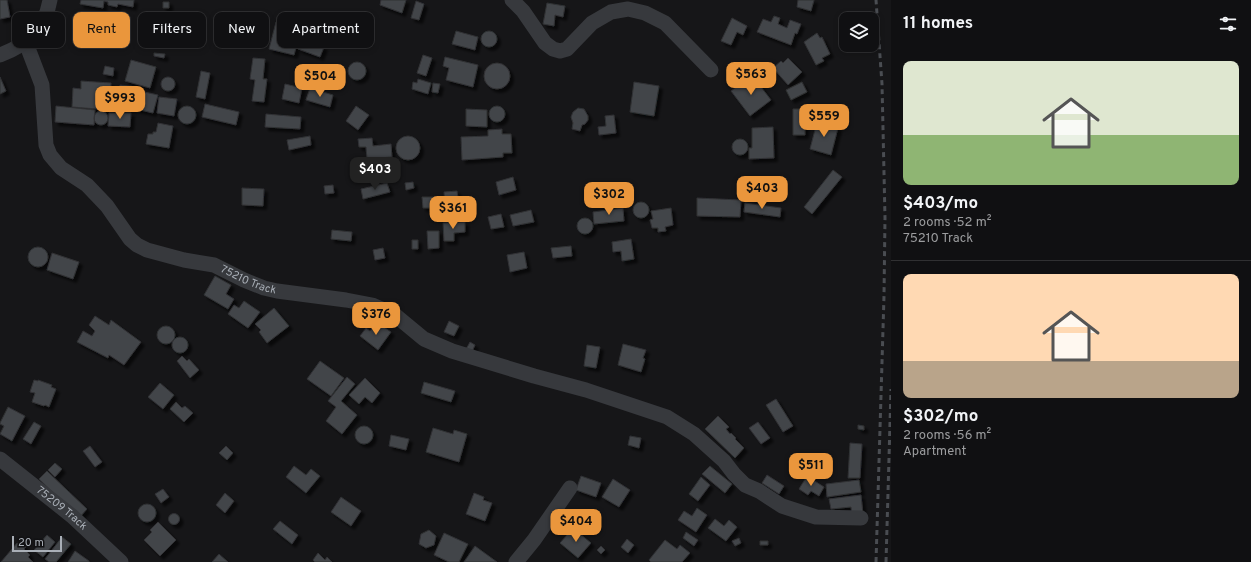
<!DOCTYPE html>
<meta charset="utf-8">
<style>
:root{--surface:#101012;--page:#1e1e20;--text:#f1f3f6;--muted:#9c9d9f;--line:#303032;--accent:#ea963c}
body{margin:0;font-family:Overpass,sans-serif;background:var(--page);color:var(--text);height:100vh;display:flex;flex-direction:column;font-size:15px;white-space:nowrap}
*{box-sizing:border-box;margin:0}
p{font-size:13px;color:var(--muted)}
.icon{flex:none;width:22px;height:22px;fill:none;stroke:currentColor;stroke-width:2;stroke-linecap:round;stroke-linejoin:round}
.map{position:relative;flex:1;overflow:hidden}
.side{display:flex;flex-direction:column;background:var(--surface);width:360px}
.side>*{flex:none}
.hud{position:absolute;left:12px;top:12px;width:380px;height:36px;display:flex;gap:8px}
.tools{position:absolute;left:839px;top:12px;display:grid;gap:8px}
.tools a{display:grid;place-items:center;width:40px;height:40px;border-radius:8px;background:var(--surface);box-shadow:0 2px 6px #0003,0 0 0 1px var(--line);font-size:20px}
.scale{position:absolute;left:12px;bottom:10px;width:50px;box-sizing:border-box;padding-left:4px;border:2px solid #a9afb7;border-top:0;font-size:11px;line-height:14px;white-space:nowrap;color:#a9afb7;-webkit-text-stroke:3px #111113;paint-order:stroke}
.price{position:absolute;translate:-50% -34px;padding:0 9px;border-radius:8px;background:var(--accent);color:#111;font-size:13px;line-height:26px;filter:drop-shadow(0 1px 2px #0008)}
.price::after{content:'';position:absolute;left:50%;top:24px;width:12px;height:9px;margin-left:-6px;background:inherit;clip-path:polygon(0 0,100% 0,50% 100%)}
.price.active{background:#222;color:#fff}
ul{padding:0;list-style:none}
li{display:grid;align-content:center;gap:8px;height:212px;padding:0 12px}
li+li{border-top:1px solid var(--line)}
li span{display:grid;place-items:center;height:124px;border-radius:8px;color:#555}
li>.icon{margin-inline-start:auto}
span .icon{width:72px;height:72px;fill:#fffc;stroke-width:1}
li b{font-size:17px}
h2{display:flex;justify-content:space-between;align-items:center;height:48px;padding:0 12px;font-size:17px}
.pill{padding:0 14px;border-radius:8px;background:var(--surface);box-shadow:0 2px 6px #0003,0 0 0 1px var(--line);font-size:14px;line-height:36px}
.pill.active{background:var(--accent);color:#111}
main{display:flex;flex:1;min-height:0}
.map>svg:first-child{display:block}
.building{fill:#434548;stroke:#303134;filter:url(#shadow)}
.lines{fill:none;stroke-linecap:round;stroke-linejoin:round}
.minor{stroke:#37393d;stroke-width:15}
.rail{stroke:#4a4d52;stroke-width:3;stroke-dasharray:5 4;stroke-linecap:butt}
.labels{text-anchor:middle;dominant-baseline:central;stroke-width:3;stroke-linejoin:round;paint-order:stroke}
.street-label{font-size:11px;fill:#a9afb7;stroke:#111113}
</style>
<main>
<div class="map">
<svg width="891" height="562" viewBox="0 0 891 562">
<defs>
<filter id="shadow"><feDropShadow dx="3.5" dy="3.5" stdDeviation="1" flood-color="#0009"/></filter>
</defs>
<rect width="100%" height="100%" fill="#161618"/>
<path class="building" d="M0,0H7L10,17L0,19Z
M81,0H134L133,7L118,4L117,7L108,5V2L104,1L103,8L80,4Z
M381,0H406L402,13L380,5Z
M798,0H814L811,11L797,7Z
M416,1L424,4L419,20L411,18Z
M163,2H169V8H163Z
M547,3L565,6L563,17L555,15L554,26L543,24Z
M774,16L780,18L778,24L787,28L790,20L801,24L797,34L795,33L791,45L757,32L763,19L771,22Z
M732,18L747,26L743,35L737,32L731,45L721,41Z
M276,22L301,29L294,55L269,49Z
M456,31L478,37L475,50L452,44Z
M481 39a8 8 0 1 1 16 0a8 8 0 1 1-16 0Z
M817,33L820,38L822,37L830,54L822,58L824,61L816,65L804,42Z
M302,39L324,47L320,57L298,49Z
M154,53L165,54L164,58L154,56Z
M423,55L432,58L426,76L417,73Z
M445,57L478,65L473,87L446,80L449,68L443,66Z
M253,58L265,59L263,79H267L264,102L252,101L255,80L250,79Z
M788,58L802,72L788,85L773,68L781,61L783,63Z
M131,60L156,67L150,88L125,81Z
M348 71a9 9 0 1 1 18 0a9 9 0 1 1-18 0Z
M484 76a13 13 0 1 1 26 0a13 13 0 1 1-26 0Z
M105,66L114,68L113,76L103,74Z
M201,71L210,73L205,99L196,97Z
M752,75L771,100L750,116L731,91Z
M161 84a7 7 0 1 1 14 0a7 7 0 1 1-14 0Z
M0,77L6,91L0,94Z
M418,79L431,83L428,94L412,89L413,82L417,83Z
M81,81L111,83L110,110L72,107L73,88L81,89Z
M634,82L659,86L654,116L630,112Z
M802,82L807,92L791,100L786,90Z
M433,83L440,84L438,93L432,92Z
M285,84L302,88L299,103L282,99Z
M120,85L137,87L133,109L117,107Z
M310,88L333,95L330,107L306,100Z
M140,91L158,95L153,113L136,109Z
M159,97L177,99L174,116L157,113Z
M205,104L239,112L236,125L202,117Z
M489 114a8 8 0 1 1 16 0a8 8 0 1 1-16 0Z
M56,106L95,110L94,125L55,122Z
M356,106L369,115L358,130L346,121Z
M178 115a9 9 0 1 1 18 0a9 9 0 1 1-18 0Z
M578,108L584,109L588,116V120L585,124L582,125L580,131L572,129L573,123L571,117L573,112Z
M466,109L487,110V127L466,126Z
M793,109H805V135H793Z
M94 118a7 7 0 1 1 14 0a7 7 0 1 1-14 0Z
M109,113H131L130,127L108,126Z
M266,114L301,117L300,129L265,127Z
M614,115L616,133L599,135L598,127L606,126L605,116Z
M817,122L838,128L831,155L810,149Z
M158,123L173,126L169,148L146,144L148,134H153V132H156Z
M773,127L774,158L749,159V148H752V128Z
M502,129V134H511L512,153H503V157L462,160L461,137L488,136V130Z
M396 148a12 12 0 1 1 24 0a12 12 0 1 1-24 0Z
M310,136L311,145L289,150L287,140Z
M372,138L373,146L391,144L392,157L367,159L366,147H359L358,139Z
M732 147a8 8 0 1 1 16 0a8 8 0 1 1-16 0Z
M833,170L842,177L812,214L804,207Z
M513,177L516,190L499,195L496,182Z
M413,182L414,188L406,190L405,183Z
M387,183L390,192L363,199L361,189Z
M333,185L334,193L325,194L324,186Z
M242,188L264,189L263,206L242,205Z
M457,191L458,198H455V205L445,206L444,192Z
M422,197H444V208H436L437,212H430V208H423Z
M697,198L741,200L740,217L697,216Z
M633 210a8 8 0 1 1 16 0a8 8 0 1 1-16 0Z
M745,203L781,208L780,217L744,212Z
M623,208L624,221L594,224L593,212Z
M671,208L673,225L665,227L666,231L658,232V228H652L650,220L653,219L651,211Z
M531,210L534,222L513,226L510,215Z
M501,214L504,227L491,229L488,217Z
M577 226a8 8 0 1 1 16 0a8 8 0 1 1-16 0Z
M465,222V232L454,233V241H444L443,223Z
M332,230L352,232L351,241L331,239Z
M427,231H439V248L428,249Z
M631,239L634,259L622,261L621,251L613,252L612,242Z
M412,240H418V249H412Z
M571,246L572,256L553,258L551,248Z
M28 257a10 10 0 1 1 20 0a10 10 0 1 1-20 0Z
M383,248L385,258L375,260L373,250Z
M524,252L527,268L510,272L507,255Z
M52,253L79,262L73,279L47,270Z
M215,276L231,285L226,294L234,299L228,309L204,295Z
M244,301L260,312L248,328L228,314L234,305L239,308Z
M274,308L289,326L267,343L259,332L261,330L255,324Z
M95,316L109,325L111,320L141,342L124,365L109,355L108,358L77,342L83,331L92,336L95,331L89,325Z
M449,321L459,326L454,336L444,332Z
M375,325L379,328L381,325L391,332L378,350L360,336L366,328L370,331Z
M157 335a9 9 0 1 1 18 0a9 9 0 1 1-18 0Z
M172 345a8 8 0 1 1 16 0a8 8 0 1 1-16 0Z
M470,342L475,345L471,354L465,351Z
M623,344L646,350L643,358L645,359L641,372L618,365Z
M587,345L600,347L596,368L584,366Z
M182,356L187,361L189,359L199,370L190,378L177,361Z
M320,361L344,378L331,396L307,379Z
M347,377L355,384L341,401L357,415L342,434L326,421L336,407L328,401Z
M365,378L380,393L372,403L365,397L359,404L349,395Z
M34,380L38,381V380L52,385L51,387L56,389L49,407L45,405L44,406L32,402L35,393L30,392Z
M424,382L455,391L451,402L421,393Z
M160,383L174,395L163,409L148,397Z
M776,399L793,426L783,432L766,405Z
M176,402L182,408L185,406L193,413L184,422L170,409Z
M8,407L25,416L12,441L0,434L4,426L0,424V423Z
M718,416L729,427L726,429L730,434L731,433L736,438L735,439L744,448L735,458L705,429Z
M34,422L41,426L31,444L23,439Z
M758,422L770,438L761,444L749,428Z
M858,425L864,426V430L858,429Z
M355 435a9 9 0 1 1 18 0a9 9 0 1 1-18 0Z
M433,428L453,434L454,430L467,434L459,462L426,452Z
M391,435L409,439L406,450L389,446Z
M630,436L641,438L639,448L628,445Z
M850,443L862,444L860,478H848Z
M90,446L102,462L95,467L83,451Z
M226,446L233,453L227,460L219,453Z
M55,463L62,469L55,477L48,470Z
M294,466L306,475L311,469L320,476L306,493L286,477Z
M710,466L732,484L725,493L702,474Z
M47,471L87,509L79,518L39,479Z
M767,475L784,486L779,494L762,483Z
M581,476L601,483L596,497L576,490Z
M807,476L824,487L819,496L811,491L808,495L799,489Z
M701,477L710,485L698,501L689,494Z
M613,479L630,490L619,507L602,497Z
M859,480L861,492L827,497L826,484Z
M163,489L169,497L161,503L155,494Z
M225,493L234,501L225,513L216,505Z
M474,493L484,497L483,500L492,503L485,521L466,514Z
M861,495L863,514L852,515L851,507L831,509L829,499Z
M341,497L361,511L351,526L331,512Z
M138 513a9 9 0 1 1 18 0a9 9 0 1 1-18 0Z
M697,508L707,515L696,532L678,520L684,511L692,516Z
M168.5 519a5.5 5.5 0 1 1 11 0a5.5 5.5 0 1 1-11 0Z
M715,519L724,526L729,520L737,527L726,541L708,528Z
M280,521L298,535L292,544L273,529Z
M158,522L176,540L160,556L144,540L152,532L150,530Z
M573,528L591,543L578,558L560,543Z
M429,530L436,536L434,545L426,548L419,544L421,534Z
M686,532L698,540L694,546L683,538Z
M444,533L468,544L459,562H449L434,555Z
M47,535L55,542L43,557L34,550Z
M62,537L71,544L56,562H49L45,559Z
M739,538L741,543L735,546L732,541Z
M627,539L634,545L628,553L621,547Z
M665,540L677,549L680,545L690,553L682,562H651L649,560Z
M760,541H768V545H760Z
M17,543L20,545L22,543L26,547L24,549L30,555L28,557L33,562H1Z
M475,546L497,562H464Z
M601,546L605,550L601,554L597,550Z
M75,551L89,561V562H68Z
M318,553L325,560L327,557L332,562H315L313,560Z
M219,554L228,562H212Z"/>
<g class="lines">
<g class="minor">
<path d="M512,0L523,11L545,43L553,49L560,51L567,49L592,23L611,12L628,9L645,13L665,23L711,70"/>
<path id="s1" d="M26,43L42,85L46,145L50,155L61,168L87,185L107,206L130,239L137,245L147,250L184,260L214,265L244,280L264,288L277,291L346,300L372,305L395,315L424,339L452,351L534,376L586,390L667,417L694,434L724,461L734,474L745,485L759,491L782,506L816,517L861,518"/>
<path d="M0,55C27,45 45,29 50,0"/>
<path id="s2" d="M0,459L72,516L121,562"/>
<path d="M516,562L534,540L570,488"/>
</g>
<path class="rail" d="M876,562L884,296L885,218L882,84L876,0
M886,562L891,389"/>
</g>
<g class="labels">
<g class="street-label">
<text stroke="none"><textPath href="#s1" startOffset="360">75210 Track</textPath></text>
<text stroke="none"><textPath href="#s2" startOffset="79">75209 Track</textPath></text>
</g>
</g>
</svg>
<div class="tools">
<a><svg class="icon" aria-label="layers" viewBox="0 0 24 24"><path d="M12 4l9 5-9 5-9-5zM3 14l9 5 9-5"/></svg></a>
</div>
<div class="scale">20 m</div>
<b class="price" style="left:751px;top:96px">$563</b>
<b class="price" style="left:320px;top:98px">$504</b>
<b class="price" style="left:120px;top:120px">$993</b>
<b class="price" style="left:824px;top:138px">$559</b>
<b class="price active" style="left:375px;top:191px">$403</b>
<b class="price" style="left:762px;top:210px">$403</b>
<b class="price" style="left:609px;top:216px">$302</b>
<b class="price" style="left:453px;top:230px">$361</b>
<b class="price" style="left:376px;top:336px">$376</b>
<b class="price" style="left:811px;top:487px">$511</b>
<b class="price" style="left:576px;top:543px">$404</b>
<div class="hud">
<a class="pill">Buy</a>
<a class="pill active">Rent</a>
<a class="pill">Filters</a>
<a class="pill">New</a>
<a class="pill">Apartment</a>
</div>
</div>
<section class="side">
<h2>11 homes<svg class="icon" aria-label="filters" viewBox="0 0 24 24"><path d="M4 7h16M4 17h16"/><circle cx="9" cy="7" r="2"/><circle cx="15" cy="17" r="2"/></svg></h2>
<ul>
<li><span style="background:linear-gradient(#dfe7d0 60%,#8fb573 0)"><svg class="icon" aria-label="home" viewBox="0 0 24 24"><path d="M3 11l9-7 9 7M6 9v11h12V9"/></svg></span><div><b>$403/mo</b><p>2 rooms · 52 m²</p><p>75210 Track</p></div></li>
<li><span style="background:linear-gradient(#ffd9b3 70%,#b9a48a 0)"><svg class="icon" aria-label="home" viewBox="0 0 24 24"><path d="M3 11l9-7 9 7M6 9v11h12V9"/></svg></span><div><b>$302/mo</b><p>2 rooms · 56 m²</p><p>Apartment</p></div></li>
</ul>
</section>
</main>
